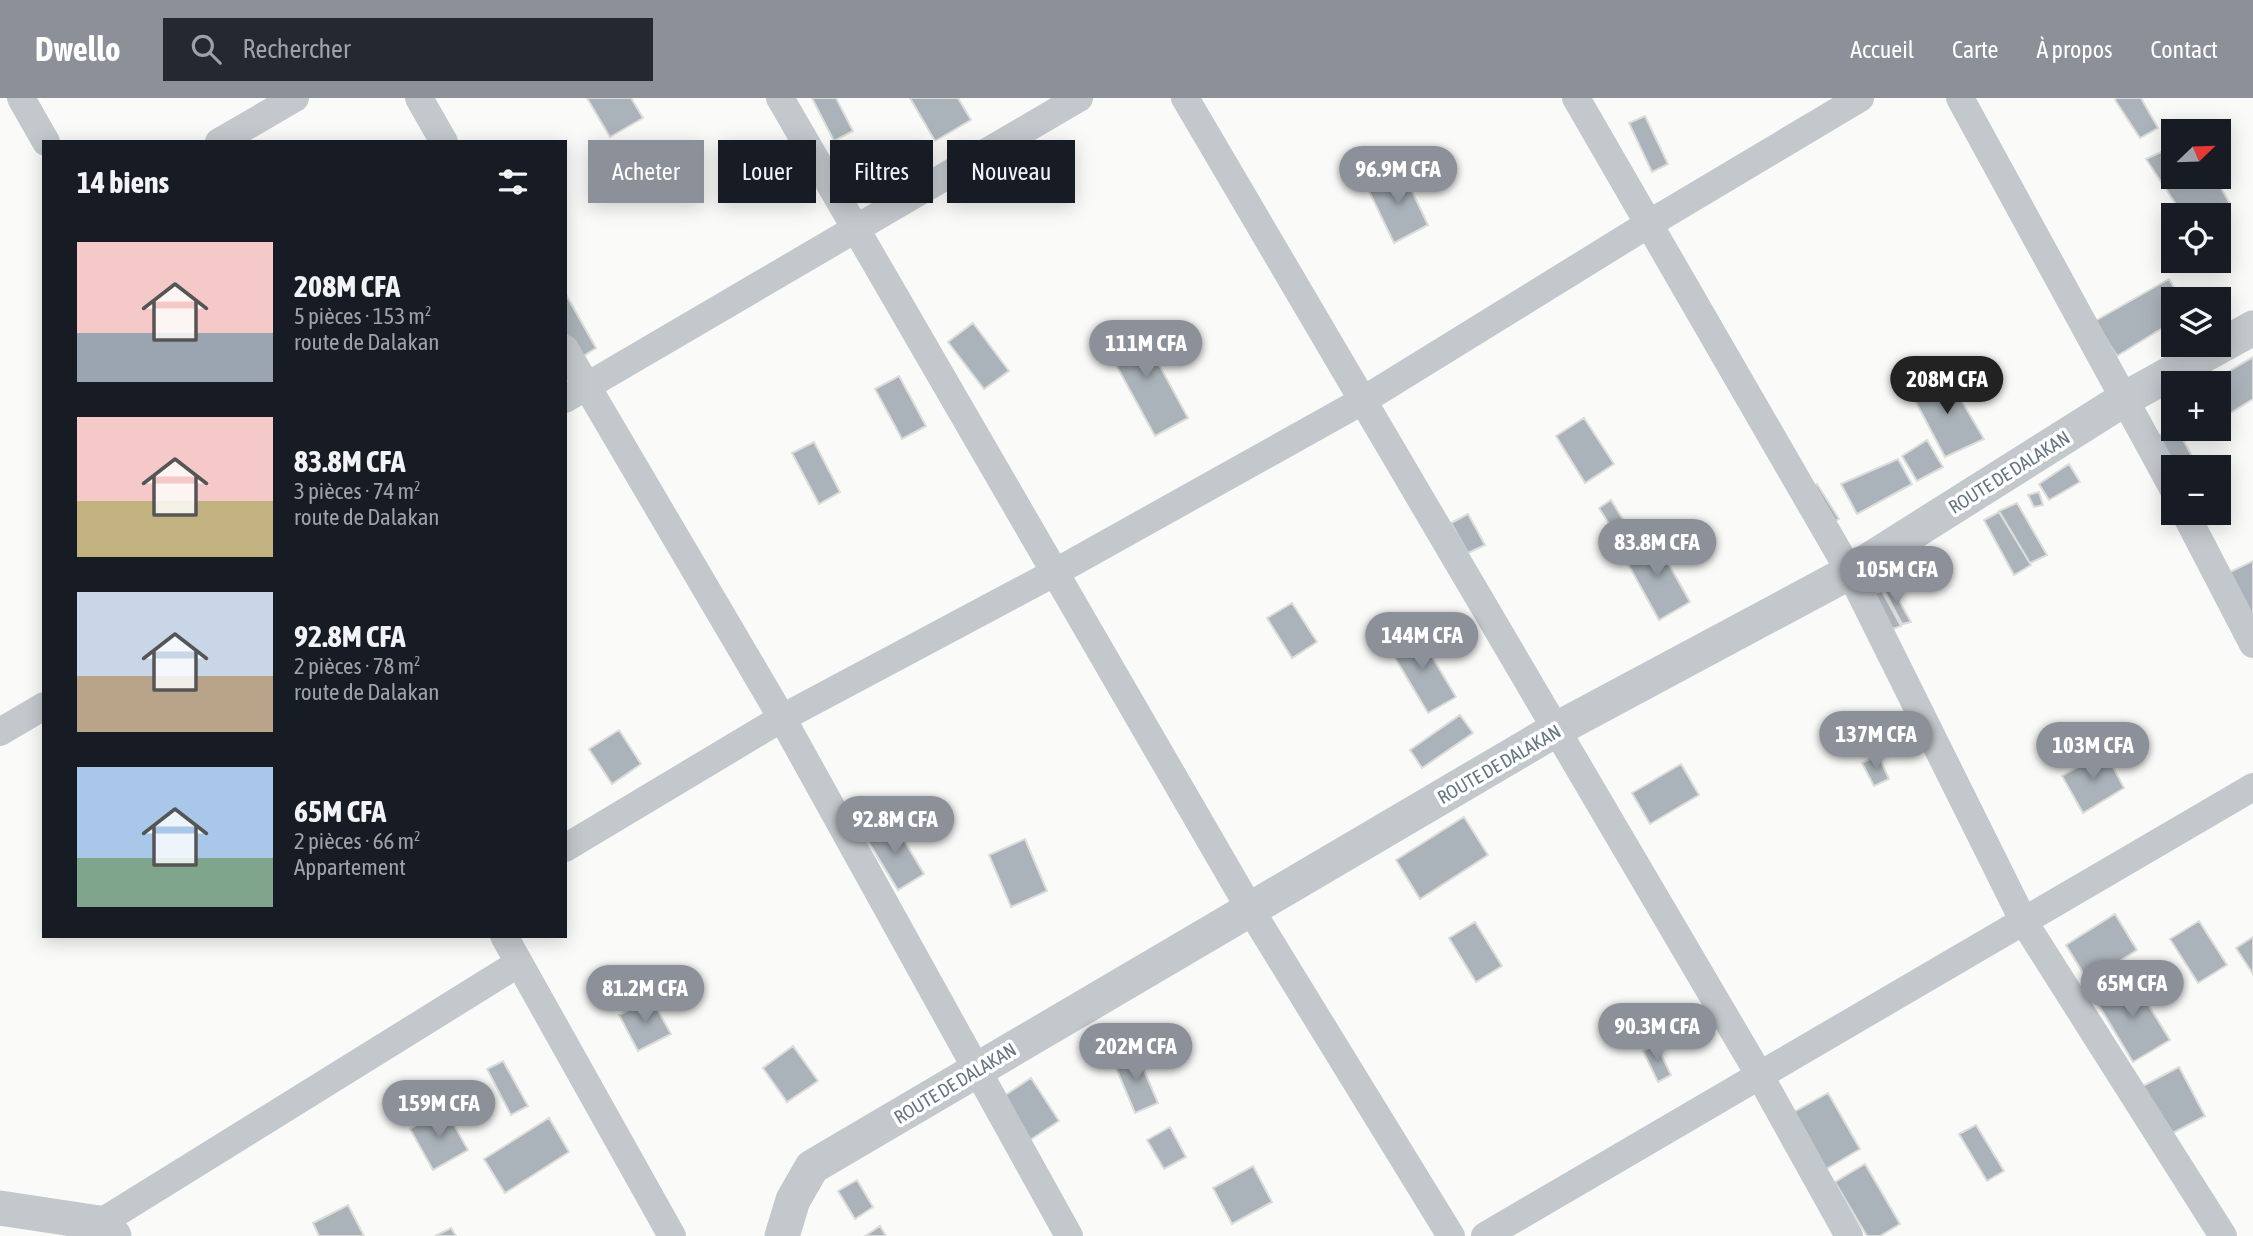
<!DOCTYPE html>
<html lang="fr">
<meta charset="utf-8">
<style>
:root{--surface:#171b24;--page:#242831;--text:#f1f3f6;--muted:#9ea1a6;--accent:#8c9099}
body{margin:0;font-family:"Asap Condensed",sans-serif;background:var(--page);color:var(--text);height:100vh;display:flex;flex-direction:column;font-size:26px;white-space:nowrap}
*{box-sizing:border-box;margin:0}
p{font-size:23px;color:var(--muted)}
.icon{flex:none;width:38px;height:38px;fill:none;stroke:currentColor;stroke-width:2;stroke-linecap:round;stroke-linejoin:round}
.map{position:relative;flex:1;overflow:hidden}
.panel{position:absolute;left:42px;top:42px;width:525px;height:798px;display:flex;flex-direction:column;background:var(--surface);border-radius:0px;box-shadow:0 4px 18px #0003}
.panel>*{flex:none}
.hud{position:absolute;left:588px;top:42px;width:665px;height:63px;display:flex;gap:14px}
.needle{width:46px;rotate:67deg}
.fabs{position:absolute;left:2161px;top:21px;display:grid;gap:14px}
.fabs a{display:grid;place-items:center;width:70px;height:70px;border-radius:0px;background:var(--surface);box-shadow:0 4px 18px #0003;font-size:35px}
.price{position:absolute;translate:-50% -60px;padding:0 16px;border-radius:24px;background:var(--accent);color:#fff;font-size:23px;line-height:46px;filter:drop-shadow(0 2px 4px #0008)}
.price::after{content:'';position:absolute;left:50%;top:42px;width:21px;height:16px;margin-left:-10px;background:inherit;clip-path:polygon(0 0,100% 0,50% 100%)}
.price.on{background:#222;color:#fff}
ul{padding:0;list-style:none}
li{display:flex;align-items:center;gap:21px;height:175px;padding:0 35px}
li span{display:grid;place-items:center;flex:none;width:196px;height:140px;border-radius:0px;color:#555}
li>.icon{margin-inline-start:auto}
span .icon{width:84px;height:84px;fill:#fffc;stroke-width:1}
li b{font-size:30px}
h2{display:flex;justify-content:space-between;align-items:center;height:84px;padding:0 35px;font-size:30px}
.chip{padding:0 24px;border-radius:0px;background:var(--surface);box-shadow:0 4px 18px #0003;font-size:24px;line-height:63px}
.chip.on{background:var(--accent);color:#fff}
header{display:flex;align-items:center;gap:42px;box-sizing:border-box;height:98px;padding:0 35px;background:var(--accent);color:#fff}
header strong{font-size:33px}
nav{display:flex;gap:38px;margin-inline-start:auto;font-size:24px}
.search{width:490px;height:63px;background:var(--page);display:flex;align-items:center;gap:18px;box-sizing:border-box;padding:0 24px;border-radius:0px;color:var(--muted);font-size:26px}
.map>svg:first-child{display:block}
.building{fill:#aab3b9;stroke:#dcdcda;stroke-width:2}
.lines{fill:none;stroke-linecap:round;stroke-linejoin:round}
.minor{stroke:#c3c8cc;stroke-width:28}
.tertiary{stroke:#c3c8cc;stroke-width:35}
.labels{text-anchor:middle;dominant-baseline:central;stroke-width:7;stroke-linejoin:round;paint-order:stroke}
.street-label{font-size:19px;fill:#657683;stroke:#fff}
</style>
<header>
<strong>Dwello</strong>
<div class="search"><svg class="icon" aria-label="search" viewBox="0 0 24 24"><circle cx="10" cy="10" r="6"/><path d="M15 15l6 6"/></svg>Rechercher</div>
<nav><a>Accueil</a><a>Carte</a><a>À propos</a><a>Contact</a></nav>
</header>
<div class="map">
<svg width="2253" height="1138" viewBox="0 0 2253 1138">
<rect width="100%" height="100%" fill="#fafaf8"/>
<path class="building" d="M587,0H631L643,20L610,39Z
M812,0H836L853,33L834,43Z
M910,0H958L971,22L935,43Z
M2117,0H2141L2158,30L2140,40L2115,2Z
M1645,18L1668,66L1652,74L1629,25Z
M2174,48V79H2215L2230,106L2210,117H2183L2146,61Z
M1402,72L1428,127L1394,145L1367,89Z
M2169,181L2181,201H2174V223L2117,258L2095,223Z
M565,195L596,250L580,260L565,234Z
M973,225L1009,273L984,291L948,244Z
M1137,226L1188,320L1155,338L1104,245Z
M2253,259V301L2219,322V285H2209Z
M899,278L926,328L902,341L875,291Z
M1947,278L1984,341L1945,359L1910,293Z
M1584,320L1614,366L1585,385L1556,338Z
M2174,329L2177,331L2198,369H2174L2155,340Z
M1927,342L1943,369L1917,383L1902,358Z
M814,344L840,394L819,406L792,355Z
M1898,361L1912,386L1857,416L1841,386Z
M2069,366L2080,384L2049,402L2039,386Z
M1817,386L1839,421L1828,427L1807,392Z
M2039,394L2043,407L2034,409L2028,397Z
M1611,402L1635,441L1623,448L1599,410Z
M2017,405L2047,457L2030,465L1999,413Z
M1999,414L2031,467L2014,477L1984,422Z
M1468,416L1485,447L1468,455L1451,425Z
M1654,440L1690,504L1659,522L1623,457Z
M2253,463V518L2230,474Z
M1892,490L1911,524L1902,526L1884,492Z
M1882,493L1901,528L1890,532L1870,496Z
M1292,505L1317,544L1292,560L1267,520Z
M1416,532L1456,599L1428,615L1388,548Z
M1460,617L1473,635L1422,670L1410,652Z
M619,632L641,666L612,686L589,651Z
M2105,654L2124,690L2083,715L2062,678Z
M1878,657L1889,681L1874,688L1862,665Z
M1681,666L1699,697L1650,726L1632,695Z
M1464,719L1488,757L1420,801L1396,762Z
M893,724L924,776L898,792L866,740Z
M1025,741L1047,793L1011,809L989,757Z
M2115,816L2137,852L2088,883L2066,847Z
M2199,823L2227,867L2198,885L2170,841Z
M1475,824L1502,868L1476,884L1449,840Z
M2253,839V876L2236,850Z
M2131,879L2170,942L2133,964L2095,901Z
M651,900L671,936L638,953L619,917Z
M1656,946L1671,977L1658,984L1643,953Z
M793,948L818,983L787,1004L763,970Z
M1137,956L1158,1005L1135,1015L1114,965Z
M503,963L528,1008L511,1017L487,971Z
M2179,969L2205,1018L2167,1038L2141,989Z
M1031,980L1059,1023L1027,1044L998,1002Z
M1828,995L1860,1051L1826,1071L1794,1014Z
M445,1011L468,1052L433,1072L410,1031Z
M549,1020L569,1054L505,1095L484,1061Z
M1976,1027L2004,1073L1987,1083L1959,1036Z
M1170,1029L1186,1059L1164,1071L1147,1042Z
M1865,1066L1900,1126L1880,1138H1867L1835,1084Z
M1253,1068L1272,1104L1232,1126L1213,1090Z
M857,1082L873,1109L855,1121L838,1093Z
M348,1107L364,1138H319L313,1125Z
M880,1128L886,1138H865Z
M451,1130L456,1138H435Z"/>
<g class="lines">
<path class="minor" d="M21,0L46,44
M419,0L444,44
M780,0L1250,811L1451,1138
M1185,0L1760,978L1849,1138
M1576,0L1850,474L2024,824L2223,1138
M1960,0L2174,392
M219,44L295,0
M565,251L782,620L1069,1138
M565,301L1079,0
M2185,415L2253,546
M0,634L44,608
M565,750L782,620L1054,475L1362,303L1647,127L1860,0
M504,838L672,1138
M84,1135L519,865
M1485,1138L2253,689"/>
<path class="tertiary" d="M0,1110L99,1125L114,1138
M782,1138L793,1102L812,1069L1557,631L1850,474L2126,300L2253,230"/>
</g>
<g class="labels">
<g class="street-label">
<text transform="translate(2009 374) rotate(-32)">ROUTE DE DALAKAN</text>
<text transform="translate(1499 666) rotate(-30)">ROUTE DE DALAKAN</text>
<text transform="translate(955 985) rotate(-31)">ROUTE DE DALAKAN</text>
</g>
</g>
</svg>
<div class="fabs">
<a><svg class="needle" viewBox="-14 -14 28 28"><path d="M0-13l5 13h-10z" fill="#e53935"/><path d="M0 13l5-13h-10z" fill="#9ea1a6"/></svg></a>
<a><svg class="icon" aria-label="locate" viewBox="0 0 24 24"><circle cx="12" cy="12" r="6"/><path d="M12 2v4M12 18v4M2 12h4M18 12h4"/></svg></a>
<a><svg class="icon" aria-label="layers" viewBox="0 0 24 24"><path d="M12 4l9 5-9 5-9-5zM3 14l9 5 9-5"/></svg></a>
<a>+</a>
<a>−</a>
</div>
<b class="price" style="left:1398px;top:108px">96.9M CFA</b>
<b class="price" style="left:1146px;top:282px">111M CFA</b>
<b class="price on" style="left:1947px;top:318px">208M CFA</b>
<b class="price" style="left:1657px;top:481px">83.8M CFA</b>
<b class="price" style="left:1897px;top:508px">105M CFA</b>
<b class="price" style="left:1422px;top:574px">144M CFA</b>
<b class="price" style="left:1876px;top:673px">137M CFA</b>
<b class="price" style="left:2093px;top:684px">103M CFA</b>
<b class="price" style="left:895px;top:758px">92.8M CFA</b>
<b class="price" style="left:2132px;top:922px">65M CFA</b>
<b class="price" style="left:645px;top:927px">81.2M CFA</b>
<b class="price" style="left:1657px;top:965px">90.3M CFA</b>
<b class="price" style="left:1136px;top:985px">202M CFA</b>
<b class="price" style="left:439px;top:1042px">159M CFA</b>
<div class="hud">
<a class="chip on">Acheter</a>
<a class="chip">Louer</a>
<a class="chip">Filtres</a>
<a class="chip">Nouveau</a>
</div>
<section class="panel">
<h2>14 biens<svg class="icon" aria-label="filters" viewBox="0 0 24 24"><path d="M4 7h16M4 17h16"/><circle cx="9" cy="7" r="2"/><circle cx="15" cy="17" r="2"/></svg></h2>
<ul>
<li><span style="background:linear-gradient(#f6c9c9 65%,#9aa5b1 0)"><svg class="icon" aria-label="home" viewBox="0 0 24 24"><path d="M3 11l9-7 9 7M6 9v11h12V9"/></svg></span><div><b>208M CFA</b><p>5 pièces · 153 m²</p><p>route de Dalakan</p></div></li>
<li><span style="background:linear-gradient(#f6c9c9 60%,#c2b280 0)"><svg class="icon" aria-label="home" viewBox="0 0 24 24"><path d="M3 11l9-7 9 7M6 9v11h12V9"/></svg></span><div><b>83.8M CFA</b><p>3 pièces · 74 m²</p><p>route de Dalakan</p></div></li>
<li><span style="background:linear-gradient(#c9d6e8 60%,#b9a48a 0)"><svg class="icon" aria-label="home" viewBox="0 0 24 24"><path d="M3 11l9-7 9 7M6 9v11h12V9"/></svg></span><div><b>92.8M CFA</b><p>2 pièces · 78 m²</p><p>route de Dalakan</p></div></li>
<li><span style="background:linear-gradient(#a9c7e8 65%,#7fa58c 0)"><svg class="icon" aria-label="home" viewBox="0 0 24 24"><path d="M3 11l9-7 9 7M6 9v11h12V9"/></svg></span><div><b>65M CFA</b><p>2 pièces · 66 m²</p><p>Appartement</p></div></li>
</ul>
</section>
</div>
